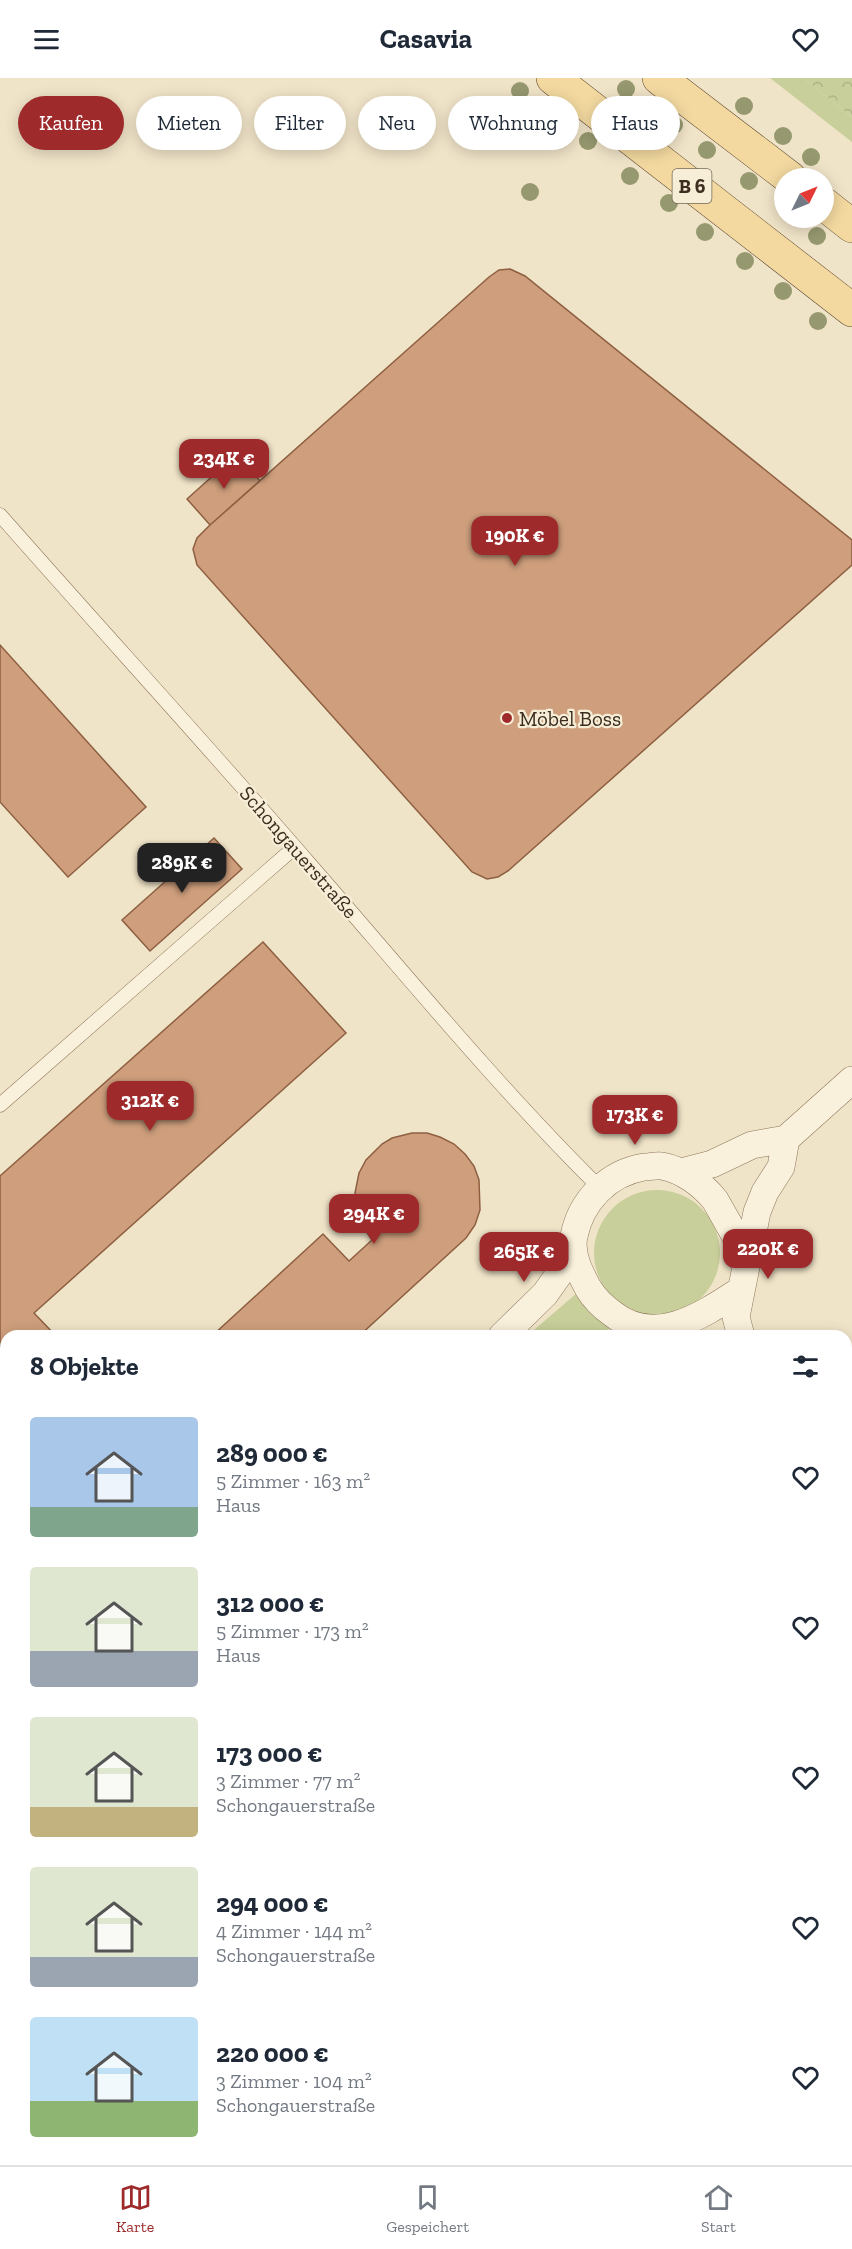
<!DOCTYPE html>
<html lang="de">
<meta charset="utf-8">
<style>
:root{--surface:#fff;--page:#f2f2f3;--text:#1f2937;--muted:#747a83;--line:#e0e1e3;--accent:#9e2a2b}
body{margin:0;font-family:"Zilla Slab",serif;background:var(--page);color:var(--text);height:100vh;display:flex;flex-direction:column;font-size:22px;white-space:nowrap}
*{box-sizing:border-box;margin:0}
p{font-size:20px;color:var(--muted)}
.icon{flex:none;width:33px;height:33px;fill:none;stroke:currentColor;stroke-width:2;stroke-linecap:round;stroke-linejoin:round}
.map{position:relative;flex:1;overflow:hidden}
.side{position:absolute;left:0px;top:1252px;width:852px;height:836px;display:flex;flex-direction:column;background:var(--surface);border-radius:18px 18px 0 0;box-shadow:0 3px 15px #0003}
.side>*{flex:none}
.top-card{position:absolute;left:18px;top:18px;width:816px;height:54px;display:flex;gap:12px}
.needle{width:39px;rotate:47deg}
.tools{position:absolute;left:774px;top:90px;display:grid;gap:12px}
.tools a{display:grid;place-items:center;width:60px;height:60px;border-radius:50%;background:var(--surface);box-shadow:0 3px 15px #0003;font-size:30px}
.price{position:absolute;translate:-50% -51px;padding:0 14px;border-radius:12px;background:var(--accent);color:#fff;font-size:20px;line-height:39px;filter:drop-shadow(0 2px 3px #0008)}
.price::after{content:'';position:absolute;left:50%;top:36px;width:18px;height:14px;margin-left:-9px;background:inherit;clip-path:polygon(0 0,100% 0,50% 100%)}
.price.on{background:#222;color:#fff}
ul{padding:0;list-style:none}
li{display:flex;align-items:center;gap:18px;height:150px;padding:0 30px}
li span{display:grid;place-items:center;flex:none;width:168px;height:120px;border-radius:6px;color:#555}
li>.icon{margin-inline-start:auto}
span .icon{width:72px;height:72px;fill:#fffc;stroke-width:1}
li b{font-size:26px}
h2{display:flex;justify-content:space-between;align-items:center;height:72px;padding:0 30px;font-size:26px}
.pill{padding:0 21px;border-radius:27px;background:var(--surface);box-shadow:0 3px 15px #0003;font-size:21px;line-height:54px}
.pill.on{background:var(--accent);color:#fff}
header{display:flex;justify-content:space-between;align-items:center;height:78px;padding:0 30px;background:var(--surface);font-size:27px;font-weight:700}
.tab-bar{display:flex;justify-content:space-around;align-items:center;height:84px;border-top:2px solid var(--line);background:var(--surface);font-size:16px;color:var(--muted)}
.tab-bar a{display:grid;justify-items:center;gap:3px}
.tab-bar .on{color:var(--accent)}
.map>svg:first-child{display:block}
.green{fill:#c9cf9b}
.forest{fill:url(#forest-crowns)}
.building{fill:#cf9f7d;stroke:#8d5f41;stroke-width:1.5}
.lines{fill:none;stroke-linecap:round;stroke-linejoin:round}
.service-casing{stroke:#8d765c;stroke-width:15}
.minor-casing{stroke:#8d765c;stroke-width:28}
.primary-casing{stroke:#5b4430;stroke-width:34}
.service{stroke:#faf1dc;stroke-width:14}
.minor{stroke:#faf1dc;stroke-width:27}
.primary{stroke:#f3d9a0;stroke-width:33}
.tree{fill:#96986f}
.poi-dot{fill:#9e2a2b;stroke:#f7eed8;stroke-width:2}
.labels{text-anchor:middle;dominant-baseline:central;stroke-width:4.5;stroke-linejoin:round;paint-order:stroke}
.shield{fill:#f7eed8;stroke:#756857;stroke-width:1.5}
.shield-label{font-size:20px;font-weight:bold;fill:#3d2e20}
.poi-label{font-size:21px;fill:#3d2e20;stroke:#f7eed8;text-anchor:start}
.street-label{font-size:21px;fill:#3d2e20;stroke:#f7eed8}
</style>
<header><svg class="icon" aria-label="menu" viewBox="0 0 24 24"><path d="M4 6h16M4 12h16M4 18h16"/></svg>Casavia<svg class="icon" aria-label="heart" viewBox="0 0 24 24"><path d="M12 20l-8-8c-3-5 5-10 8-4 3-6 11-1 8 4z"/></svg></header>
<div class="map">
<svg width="852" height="2087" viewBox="0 0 852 2087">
<defs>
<pattern id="forest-crowns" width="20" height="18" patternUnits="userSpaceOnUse" patternTransform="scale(1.5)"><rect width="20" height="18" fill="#c9cf9b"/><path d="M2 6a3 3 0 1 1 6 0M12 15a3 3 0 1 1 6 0" fill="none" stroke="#aeb285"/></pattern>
</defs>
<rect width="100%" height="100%" fill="#f0e4c8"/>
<path class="green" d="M770,0H803L852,39V64Z
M594 1175a63 63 0 1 1 126 0a63 63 0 1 1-126 0Z
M578,1214L610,1250L602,1258H527Z
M6,1724V1793L0,1799V1730Z"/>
<path class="forest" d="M803,0H852V39Z"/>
<path class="building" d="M510,191L525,198L852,462V487L508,793L498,799L487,801L472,794L197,487L193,471L197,460L210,447L489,199L499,192Z
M237,376L260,403L210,447L187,421Z
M0,567L146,729L68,799L0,724Z
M214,760L242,791L150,873L122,842Z
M263,864L346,955L34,1235L56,1258H6V1362L0,1356V1098Z
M412,1055H427L440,1059L454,1066L465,1076L474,1088L479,1102L480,1132L475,1147L466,1160L359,1258H212L323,1156L349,1183L372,1162L360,1144L356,1128L355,1115L359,1095L366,1082L382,1066L392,1060Z
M0,1523L6,1530V1583L0,1588Z"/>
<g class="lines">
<defs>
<path id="service" d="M0,437C102,553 206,666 307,783C403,893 496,1007 600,1110
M0,1027L295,769
M846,1620L852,1614
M325,2087L331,2082"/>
<path id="minor" d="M681,1094L712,1086L752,1067L786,1061L852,1002
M741,1212C704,1236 656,1270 613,1236C603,1229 594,1220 588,1210C580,1195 570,1176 574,1158C581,1123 608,1095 644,1089C650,1089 657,1087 662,1088C683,1092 702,1106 715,1122L749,1182
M502,1258L545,1216L574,1175
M741,1258L736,1239L757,1134L765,1114L781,1089L786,1061
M846,1470L852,1477
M0,1708L6,1702
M0,1813L6,1807
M0,2057L6,2059
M34,2082L39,2087"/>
<path id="primary" d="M553,0L852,232
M659,0L790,100
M824,126L852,148"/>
</defs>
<use href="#service" class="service-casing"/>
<use href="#minor" class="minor-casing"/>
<use href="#primary" class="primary-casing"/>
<use href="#service" class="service"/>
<use href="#minor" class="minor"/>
<use href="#primary" class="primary"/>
</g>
<g class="tree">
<circle cx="626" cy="11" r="9"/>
<circle cx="520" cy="13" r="9"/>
<circle cx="744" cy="28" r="9"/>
<circle cx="556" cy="38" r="9"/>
<circle cx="674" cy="47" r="9"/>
<circle cx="783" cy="58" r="9"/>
<circle cx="588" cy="63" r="9"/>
<circle cx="707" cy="72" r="9"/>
<circle cx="811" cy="79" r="9"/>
<circle cx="630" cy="98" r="9"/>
<circle cx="749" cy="103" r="9"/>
<circle cx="530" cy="114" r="9"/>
<circle cx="669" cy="125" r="9"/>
<circle cx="705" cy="154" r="9"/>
<circle cx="817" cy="158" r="9"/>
<circle cx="745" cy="183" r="9"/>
<circle cx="783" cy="213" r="9"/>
<circle cx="818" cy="243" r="9"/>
</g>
<circle class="poi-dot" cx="507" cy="640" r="6"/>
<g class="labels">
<rect class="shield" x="672.5" y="91" width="39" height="34" rx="4.5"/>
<g class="shield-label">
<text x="692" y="108">B 6</text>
</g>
<g class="poi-label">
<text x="519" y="640">Möbel Boss</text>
</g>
<g class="street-label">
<text transform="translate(299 774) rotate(49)">Schongauerstraße</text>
</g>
</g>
</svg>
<div class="tools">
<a><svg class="needle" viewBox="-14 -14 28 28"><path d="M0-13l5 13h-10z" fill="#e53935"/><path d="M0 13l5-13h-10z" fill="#747a83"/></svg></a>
</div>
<b class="price" style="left:224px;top:412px">234K €</b>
<b class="price" style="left:515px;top:489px">190K €</b>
<b class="price on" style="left:182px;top:816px">289K €</b>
<b class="price" style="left:150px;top:1054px">312K €</b>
<b class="price" style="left:635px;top:1068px">173K €</b>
<b class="price" style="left:374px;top:1167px">294K €</b>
<b class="price" style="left:768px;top:1202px">220K €</b>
<b class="price" style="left:524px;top:1205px">265K €</b>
<div class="top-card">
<a class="pill on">Kaufen</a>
<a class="pill">Mieten</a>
<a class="pill">Filter</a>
<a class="pill">Neu</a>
<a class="pill">Wohnung</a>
<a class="pill">Haus</a>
</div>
<section class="side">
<h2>8 Objekte<svg class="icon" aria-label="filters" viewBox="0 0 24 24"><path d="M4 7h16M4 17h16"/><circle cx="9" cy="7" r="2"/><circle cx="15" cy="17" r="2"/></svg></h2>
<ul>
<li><span style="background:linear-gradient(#a9c7e8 75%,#7fa58c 0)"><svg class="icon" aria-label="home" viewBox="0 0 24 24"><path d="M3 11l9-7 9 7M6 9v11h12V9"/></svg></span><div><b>289 000 €</b><p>5 Zimmer · 163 m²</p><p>Haus</p></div><svg class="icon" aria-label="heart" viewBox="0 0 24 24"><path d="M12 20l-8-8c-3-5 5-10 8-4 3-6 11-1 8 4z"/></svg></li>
<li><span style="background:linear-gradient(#dfe7d0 70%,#9aa5b1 0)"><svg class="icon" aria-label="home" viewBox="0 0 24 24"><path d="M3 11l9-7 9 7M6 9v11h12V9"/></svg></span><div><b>312 000 €</b><p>5 Zimmer · 173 m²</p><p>Haus</p></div><svg class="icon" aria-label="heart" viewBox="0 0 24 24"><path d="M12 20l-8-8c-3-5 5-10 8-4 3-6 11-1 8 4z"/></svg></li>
<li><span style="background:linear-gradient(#dfe7d0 75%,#c2b280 0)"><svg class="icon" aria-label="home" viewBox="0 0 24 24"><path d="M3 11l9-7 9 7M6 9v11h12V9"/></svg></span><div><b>173 000 €</b><p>3 Zimmer · 77 m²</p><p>Schongauerstraße</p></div><svg class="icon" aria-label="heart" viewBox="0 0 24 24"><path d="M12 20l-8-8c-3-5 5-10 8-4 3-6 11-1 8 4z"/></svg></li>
<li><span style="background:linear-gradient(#dfe7d0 75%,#9aa5b1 0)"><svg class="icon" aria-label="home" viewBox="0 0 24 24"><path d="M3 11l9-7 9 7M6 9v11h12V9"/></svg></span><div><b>294 000 €</b><p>4 Zimmer · 144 m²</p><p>Schongauerstraße</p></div><svg class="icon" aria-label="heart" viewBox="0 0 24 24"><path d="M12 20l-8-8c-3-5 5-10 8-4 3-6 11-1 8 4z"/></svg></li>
<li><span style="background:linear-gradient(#bfe0f5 70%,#8fb573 0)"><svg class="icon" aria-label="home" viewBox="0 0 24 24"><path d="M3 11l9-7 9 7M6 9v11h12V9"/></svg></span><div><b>220 000 €</b><p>3 Zimmer · 104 m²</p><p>Schongauerstraße</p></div><svg class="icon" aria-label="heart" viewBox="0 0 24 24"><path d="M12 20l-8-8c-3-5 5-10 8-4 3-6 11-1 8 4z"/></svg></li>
</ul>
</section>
</div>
<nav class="tab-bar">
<a class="on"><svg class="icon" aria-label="map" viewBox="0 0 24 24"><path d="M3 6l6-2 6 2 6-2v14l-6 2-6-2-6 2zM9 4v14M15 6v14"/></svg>Karte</a>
<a><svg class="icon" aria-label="saved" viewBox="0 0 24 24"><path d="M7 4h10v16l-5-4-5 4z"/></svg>Gespeichert</a>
<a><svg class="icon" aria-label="home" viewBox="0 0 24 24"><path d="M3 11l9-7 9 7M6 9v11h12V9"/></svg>Start</a>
</nav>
